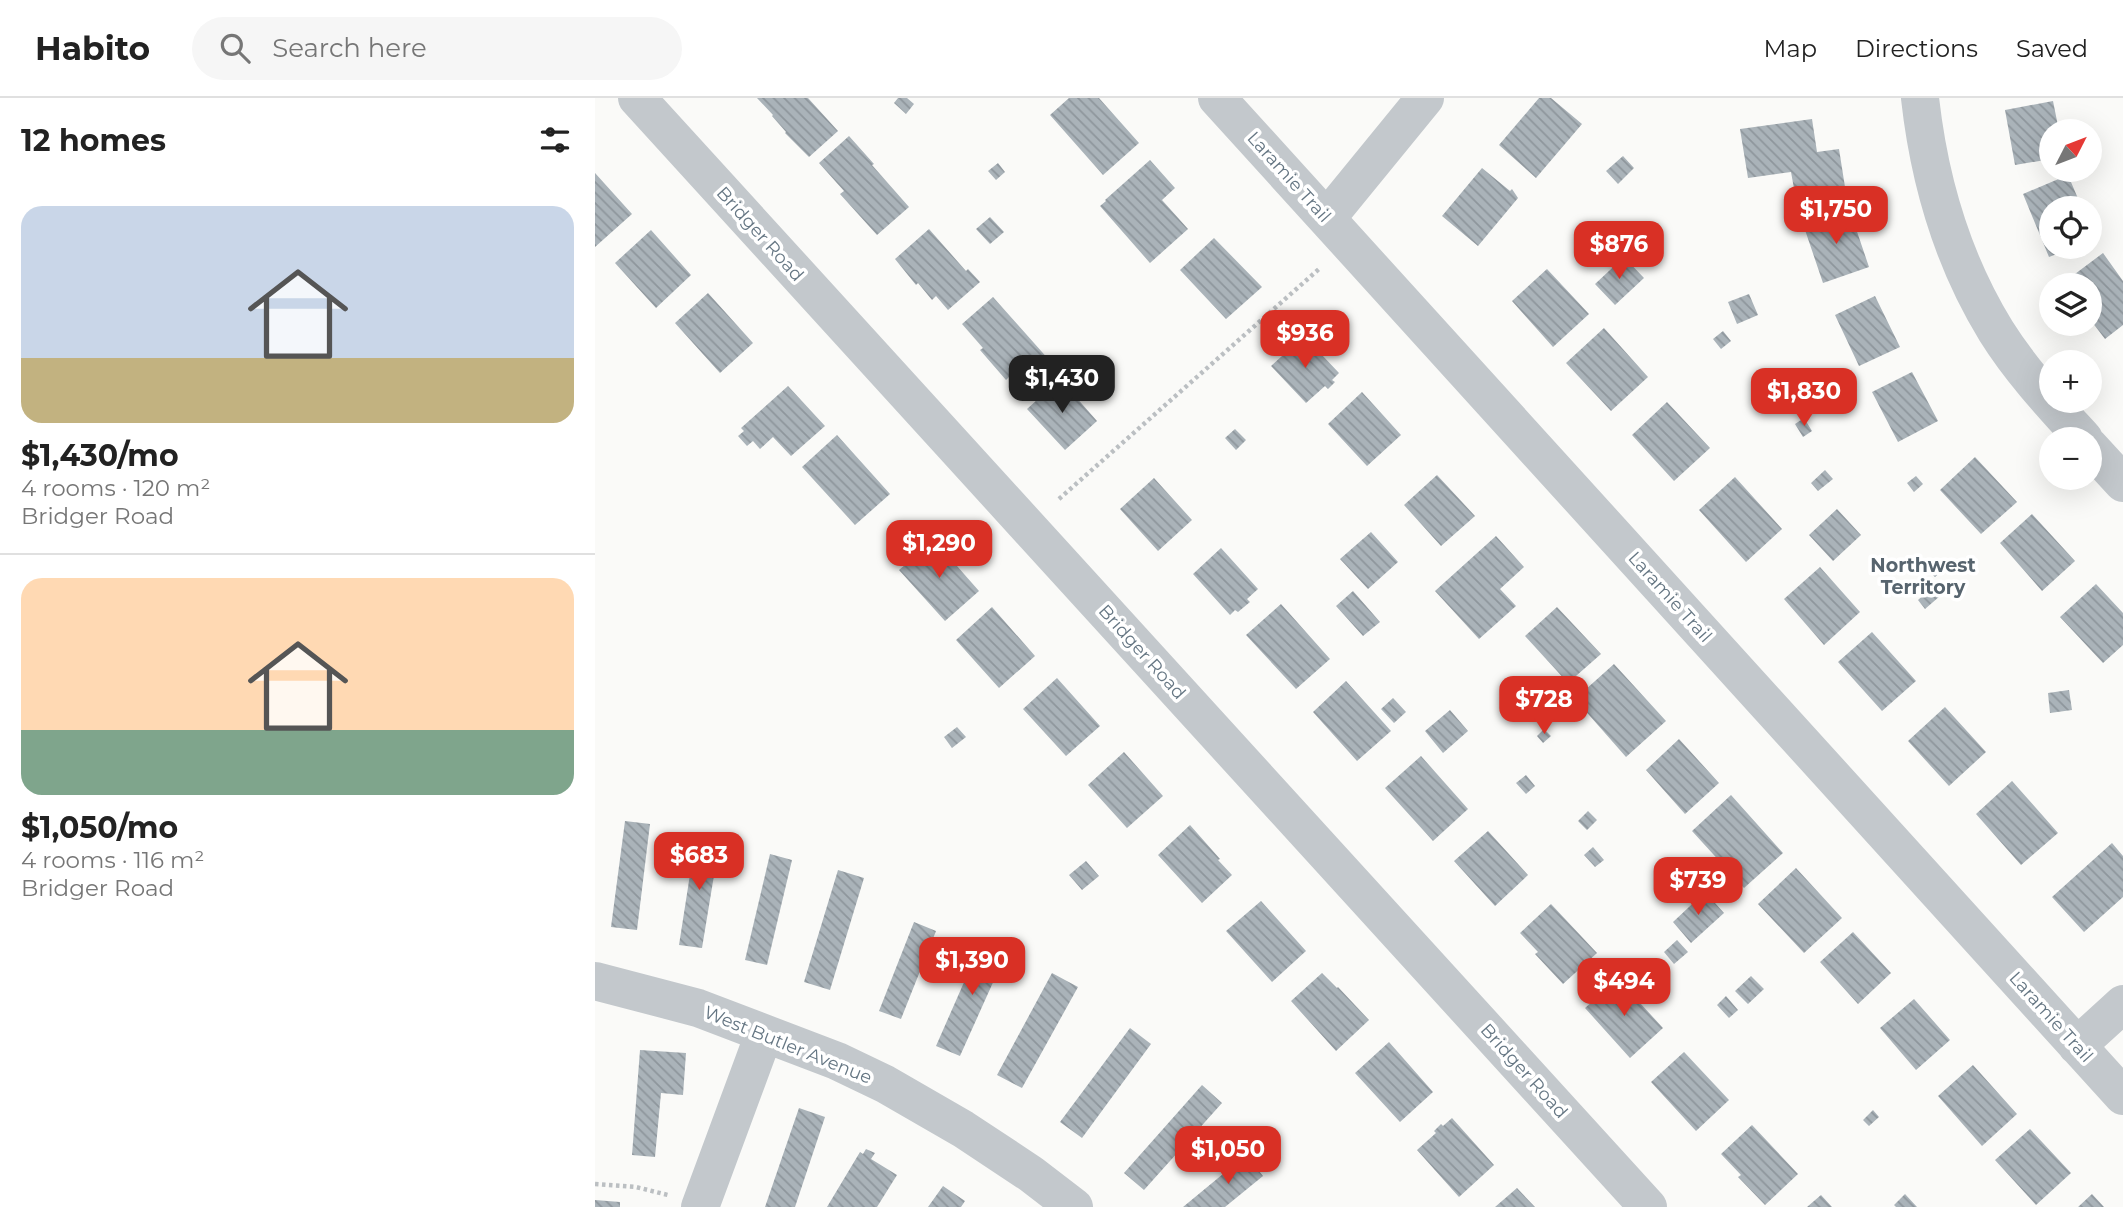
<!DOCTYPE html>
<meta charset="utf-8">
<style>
:root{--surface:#fff;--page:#f6f6f6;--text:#222;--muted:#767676;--line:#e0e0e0;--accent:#d93025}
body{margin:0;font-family:Montserrat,sans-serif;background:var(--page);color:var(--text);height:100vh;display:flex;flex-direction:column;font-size:26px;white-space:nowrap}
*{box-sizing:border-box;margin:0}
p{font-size:23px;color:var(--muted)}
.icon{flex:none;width:38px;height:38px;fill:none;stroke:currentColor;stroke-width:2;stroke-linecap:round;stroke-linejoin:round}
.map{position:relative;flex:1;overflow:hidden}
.side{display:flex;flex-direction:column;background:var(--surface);width:595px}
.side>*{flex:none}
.needle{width:46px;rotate:48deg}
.fabs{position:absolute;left:1444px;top:21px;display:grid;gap:14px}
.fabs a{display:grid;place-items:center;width:63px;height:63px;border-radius:50%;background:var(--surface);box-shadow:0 7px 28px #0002;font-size:35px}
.price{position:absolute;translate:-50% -60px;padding:0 16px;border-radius:14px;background:var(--accent);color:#fff;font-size:23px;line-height:46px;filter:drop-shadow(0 2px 4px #0008)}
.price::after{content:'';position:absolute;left:50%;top:42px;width:21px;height:16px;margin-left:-10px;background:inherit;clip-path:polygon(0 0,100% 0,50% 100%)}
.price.selected{background:#222;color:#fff}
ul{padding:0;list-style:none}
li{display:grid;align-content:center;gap:14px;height:371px;padding:0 21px}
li+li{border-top:2px solid var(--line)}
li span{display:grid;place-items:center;height:217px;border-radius:21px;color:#555}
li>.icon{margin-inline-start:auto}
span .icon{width:126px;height:126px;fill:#fffc;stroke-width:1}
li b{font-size:30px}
h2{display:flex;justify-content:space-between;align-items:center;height:84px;padding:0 21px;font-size:30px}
header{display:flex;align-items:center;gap:42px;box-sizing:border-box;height:98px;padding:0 35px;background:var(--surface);border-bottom:2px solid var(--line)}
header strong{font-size:33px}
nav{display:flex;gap:38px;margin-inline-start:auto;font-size:24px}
.search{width:490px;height:63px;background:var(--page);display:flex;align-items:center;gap:18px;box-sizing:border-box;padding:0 24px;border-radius:38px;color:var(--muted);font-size:26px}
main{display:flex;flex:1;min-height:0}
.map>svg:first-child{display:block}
.building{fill:url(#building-back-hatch)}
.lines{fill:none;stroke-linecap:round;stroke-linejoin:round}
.path{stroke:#bbbfc2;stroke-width:4.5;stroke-dasharray:3.5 3.5;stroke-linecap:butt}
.minor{stroke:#c3c8cc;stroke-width:38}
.labels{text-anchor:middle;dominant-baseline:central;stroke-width:7;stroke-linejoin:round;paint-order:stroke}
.street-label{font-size:18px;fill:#657683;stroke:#fff}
.neighbourhood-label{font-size:19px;font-weight:bold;fill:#57646e;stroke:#fff}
</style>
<header>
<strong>Habito</strong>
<div class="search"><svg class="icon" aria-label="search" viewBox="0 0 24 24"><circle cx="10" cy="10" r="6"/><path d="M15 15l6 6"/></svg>Search here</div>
<nav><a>Map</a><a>Directions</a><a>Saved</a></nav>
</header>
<main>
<section class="side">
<h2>12 homes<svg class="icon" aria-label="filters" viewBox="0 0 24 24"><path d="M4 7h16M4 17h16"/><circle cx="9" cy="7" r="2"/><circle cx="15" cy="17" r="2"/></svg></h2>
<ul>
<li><span style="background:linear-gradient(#c9d6e8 70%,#c2b280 0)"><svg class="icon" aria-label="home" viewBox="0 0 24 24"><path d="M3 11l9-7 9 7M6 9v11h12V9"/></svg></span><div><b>$1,430/mo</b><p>4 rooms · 120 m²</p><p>Bridger Road</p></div></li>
<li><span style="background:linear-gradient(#ffd9b3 70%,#7fa58c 0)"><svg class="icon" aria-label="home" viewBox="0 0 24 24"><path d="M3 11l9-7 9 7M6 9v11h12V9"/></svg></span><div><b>$1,050/mo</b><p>4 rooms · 116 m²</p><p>Bridger Road</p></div></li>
</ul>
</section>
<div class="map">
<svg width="1528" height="1109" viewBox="0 0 1528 1109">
<defs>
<pattern id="building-back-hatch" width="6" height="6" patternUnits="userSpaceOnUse" patternTransform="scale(1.75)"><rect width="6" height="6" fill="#aab3b9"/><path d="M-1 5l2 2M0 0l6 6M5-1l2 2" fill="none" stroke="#8e969c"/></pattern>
</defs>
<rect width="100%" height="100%" fill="#fafaf8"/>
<path class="building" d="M162,0H213L243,33L214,59L190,35L191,34L177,18L178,17Z
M303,0H312L319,6L311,16L299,5Z
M474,0H504L544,45L508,77L455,17Z
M944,0H956L987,26L941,80L904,47Z
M1458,3L1464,33H1456V61L1420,67L1410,12Z
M1217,21L1222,54L1244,51L1250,89L1200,96L1196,74L1153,80L1145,31Z
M254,38L279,66L277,67L314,109L282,137L245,96L249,93L224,65Z
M1028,58L1039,70L1023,86L1011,73Z
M555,62L580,90L567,102L593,131L555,165L505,108L511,103L510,102Z
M403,65L410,74L401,82L393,73Z
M887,70L915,93L917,91L923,100L883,148L847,118Z
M0,75L37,116L0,149Z
M1473,77L1487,110H1456V149H1480L1454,159L1428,96Z
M1254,110L1274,169L1228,185L1208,126Z
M395,119L409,134L395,146L381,131Z
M334,131L371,173L373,171L385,184L353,212L341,198L337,202L323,185L321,187L300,161Z
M56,132L96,177L61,210L20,165Z
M619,140L667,189L631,221L585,172Z
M1508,155L1528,183V227L1510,241L1494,220V187H1470L1468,185Z
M1029,159L1049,180L1020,207L1000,186Z
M952,171L994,216L958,249L917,203Z
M113,195L158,245L125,275L80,225Z
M1154,196L1163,217L1142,226L1133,204Z
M1280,198L1305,249L1264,268L1240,217Z
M398,199L455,263L425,290L414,279L411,282L385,252L388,250L367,226Z
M1009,230L1053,279L1016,313L971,265Z
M1128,233L1136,243L1126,251L1118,241Z
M709,238L744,275L737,282L740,284L733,291L730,288L711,305L676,268Z
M1317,274L1343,323L1303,344L1277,294Z
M1190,280L1196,292L1184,299L1178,285Z
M465,281L502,323L470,352L432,311Z
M193,288L230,328L196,358L178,339L165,351L158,343L152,348L143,338L149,333L146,330Z
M767,294L806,337L772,368L733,326Z
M1072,304L1115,350L1079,383L1037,337Z
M1209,320L1217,333L1208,339L1200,326Z
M640,331L651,342L641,352L630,340Z
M242,337L295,396L260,427L207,369Z
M1380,359L1422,404L1386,436L1345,392Z
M1230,372L1238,381L1223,393L1216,385Z
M842,377L880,418L846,448L809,407Z
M1321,378L1328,386L1319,394L1312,385Z
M1140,379L1187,431L1151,464L1104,412Z
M559,380L597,422L563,453L525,411Z
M1242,411L1266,437L1238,463L1214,437Z
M1437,416L1480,463L1447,493L1405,445Z
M776,434L803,464L773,491L745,461Z
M901,438L929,469L905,491L921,508L884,541L840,493Z
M339,442L384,493L350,523L304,472Z
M626,450L663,491L652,501L655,504L643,514L640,512L635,517L598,476Z
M1342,460L1350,470L1340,479L1331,470Z
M1225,469L1265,514L1229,547L1189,501Z
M1501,486L1528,515V547L1508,565L1465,519Z
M1337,489L1345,498L1330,511L1323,502Z
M758,493L785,524L768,538L741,508Z
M686,506L735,561L701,591L651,537Z
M397,509L440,558L404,590L361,542Z
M962,509L1006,556L973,585L930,538Z
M1277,534L1321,583L1287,613L1243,564Z
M1019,566L1071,623L1031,659L980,601Z
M462,580L505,628L471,658L428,611Z
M751,583L796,633L762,663L718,614Z
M1474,592L1477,612L1455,615L1453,595Z
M798,600L811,614L799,625L786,611Z
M1350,609L1391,654L1354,688L1313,643Z
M855,612L873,633L848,655L830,633Z
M362,629L371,639L357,650L349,639Z
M949,631L956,638L948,645L942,638Z
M1084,641L1124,685L1090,716L1051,672Z
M529,654L568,698L532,730L493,687Z
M826,658L873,711L838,743L790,690Z
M931,677L940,688L931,696L921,685Z
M1417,683L1463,735L1426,767L1381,716Z
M1136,697L1188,755L1149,790L1097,733Z
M993,713L1002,722L992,732L983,723Z
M30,723L55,726L42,832L16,829Z
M595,727L625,761L623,762L637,777L607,805L563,757Z
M893,733L933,777L900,808L859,763Z
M101,738L125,741L107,850L84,847Z
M1517,745L1528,758V799L1489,834L1457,799Z
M998,749L1009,762L1000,769L989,757Z
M175,756L197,762L172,867L150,862Z
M491,763L504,778L487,792L474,777Z
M1201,770L1247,820L1209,855L1163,806Z
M243,772L269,780L235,892L209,884Z
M1110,794L1129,815L1096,845L1078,824Z
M666,803L711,853L677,884L631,833Z
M956,806L1002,855L968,886L940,856L943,854L925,835Z
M319,824L341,833L306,921L284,913Z
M1258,834L1296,875L1263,906L1225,864Z
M388,841L413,851L365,958L341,948Z
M1082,842L1093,854L1079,866L1069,854Z
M457,875L483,889L427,990L402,977Z
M727,875L742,890L743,889L774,922L741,953L696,903Z
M1156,878L1169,891L1153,906L1140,893Z
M1023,881L1068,930L1035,960L990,910Z
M1131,898L1143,912L1134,920L1122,907Z
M1319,901L1355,942L1321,972L1285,930Z
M535,930L556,946L487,1040L465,1024Z
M794,944L838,994L805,1024L760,975Z
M45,952L91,955L88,997L66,995L60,1059L37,1057Z
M1089,954L1134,1002L1101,1033L1056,984Z
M1378,967L1422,1016L1387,1048L1343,998Z
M607,987L627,1005L549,1092L529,1075Z
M204,1010L230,1019L200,1109H170Z
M1278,1012L1284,1019L1274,1028L1268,1022Z
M857,1020L899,1067L864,1099L822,1052L841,1035L839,1033L846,1026L848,1028Z
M1157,1027L1203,1076L1170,1107L1143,1079L1146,1077L1126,1056Z
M1435,1031L1476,1075L1441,1107L1400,1062Z
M271,1051L280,1055L276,1061L302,1077L282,1109H232L265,1054L268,1056Z
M651,1057L668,1078L630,1109H588Z
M348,1088L370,1103L366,1109H333Z
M922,1090L940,1109H900Z
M1310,1096L1322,1109H1301L1299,1107Z
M1497,1096L1509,1109H1483Z
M1226,1097L1237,1109H1212Z
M0,1102L25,1104V1109H0Z"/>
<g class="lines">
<path class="path" d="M464,401L724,171
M0,1086L41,1089L73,1097"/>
<path class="minor" d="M42,0L1053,1109
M622,0L1528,998
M1325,0C1334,81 1358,163 1401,233C1426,273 1458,307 1489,341
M732,120L830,0
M1494,348L1528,385
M0,883L103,910L242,963L290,986L368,1031L436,1076L479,1109
M1482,948L1528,906
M105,1109L169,936"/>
</g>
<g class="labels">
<g class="street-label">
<text transform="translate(694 79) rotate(48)">Laramie Trail</text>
<text transform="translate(165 136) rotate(48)">Bridger Road</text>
<text transform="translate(1075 499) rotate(48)">Laramie Trail</text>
<text transform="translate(547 554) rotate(48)">Bridger Road</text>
<text transform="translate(1456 919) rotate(48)">Laramie Trail</text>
<text transform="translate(193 947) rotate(22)">West Butler Avenue</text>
<text transform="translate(929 973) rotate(48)">Bridger Road</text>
</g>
<g class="neighbourhood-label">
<text x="1328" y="467">Northwest<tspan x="1328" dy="22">Territory</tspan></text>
</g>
</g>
</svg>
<div class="fabs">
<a><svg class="needle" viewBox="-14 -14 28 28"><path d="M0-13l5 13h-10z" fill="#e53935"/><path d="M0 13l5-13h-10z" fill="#767676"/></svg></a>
<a><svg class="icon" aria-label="locate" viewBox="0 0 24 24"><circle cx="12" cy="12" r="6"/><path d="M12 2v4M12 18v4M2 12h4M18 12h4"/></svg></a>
<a><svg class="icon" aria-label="layers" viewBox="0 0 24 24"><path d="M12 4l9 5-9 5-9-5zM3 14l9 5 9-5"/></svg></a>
<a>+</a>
<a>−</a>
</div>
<b class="price" style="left:1241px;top:148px">$1,750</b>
<b class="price" style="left:1024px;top:183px">$876</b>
<b class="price" style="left:710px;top:272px">$936</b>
<b class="price selected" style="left:467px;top:317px">$1,430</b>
<b class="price" style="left:1209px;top:330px">$1,830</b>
<b class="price" style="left:344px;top:482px">$1,290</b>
<b class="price" style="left:949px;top:638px">$728</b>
<b class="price" style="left:104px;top:794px">$683</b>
<b class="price" style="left:1103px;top:819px">$739</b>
<b class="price" style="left:377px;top:899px">$1,390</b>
<b class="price" style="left:1029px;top:920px">$494</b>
<b class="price" style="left:633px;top:1088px">$1,050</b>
</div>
</main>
